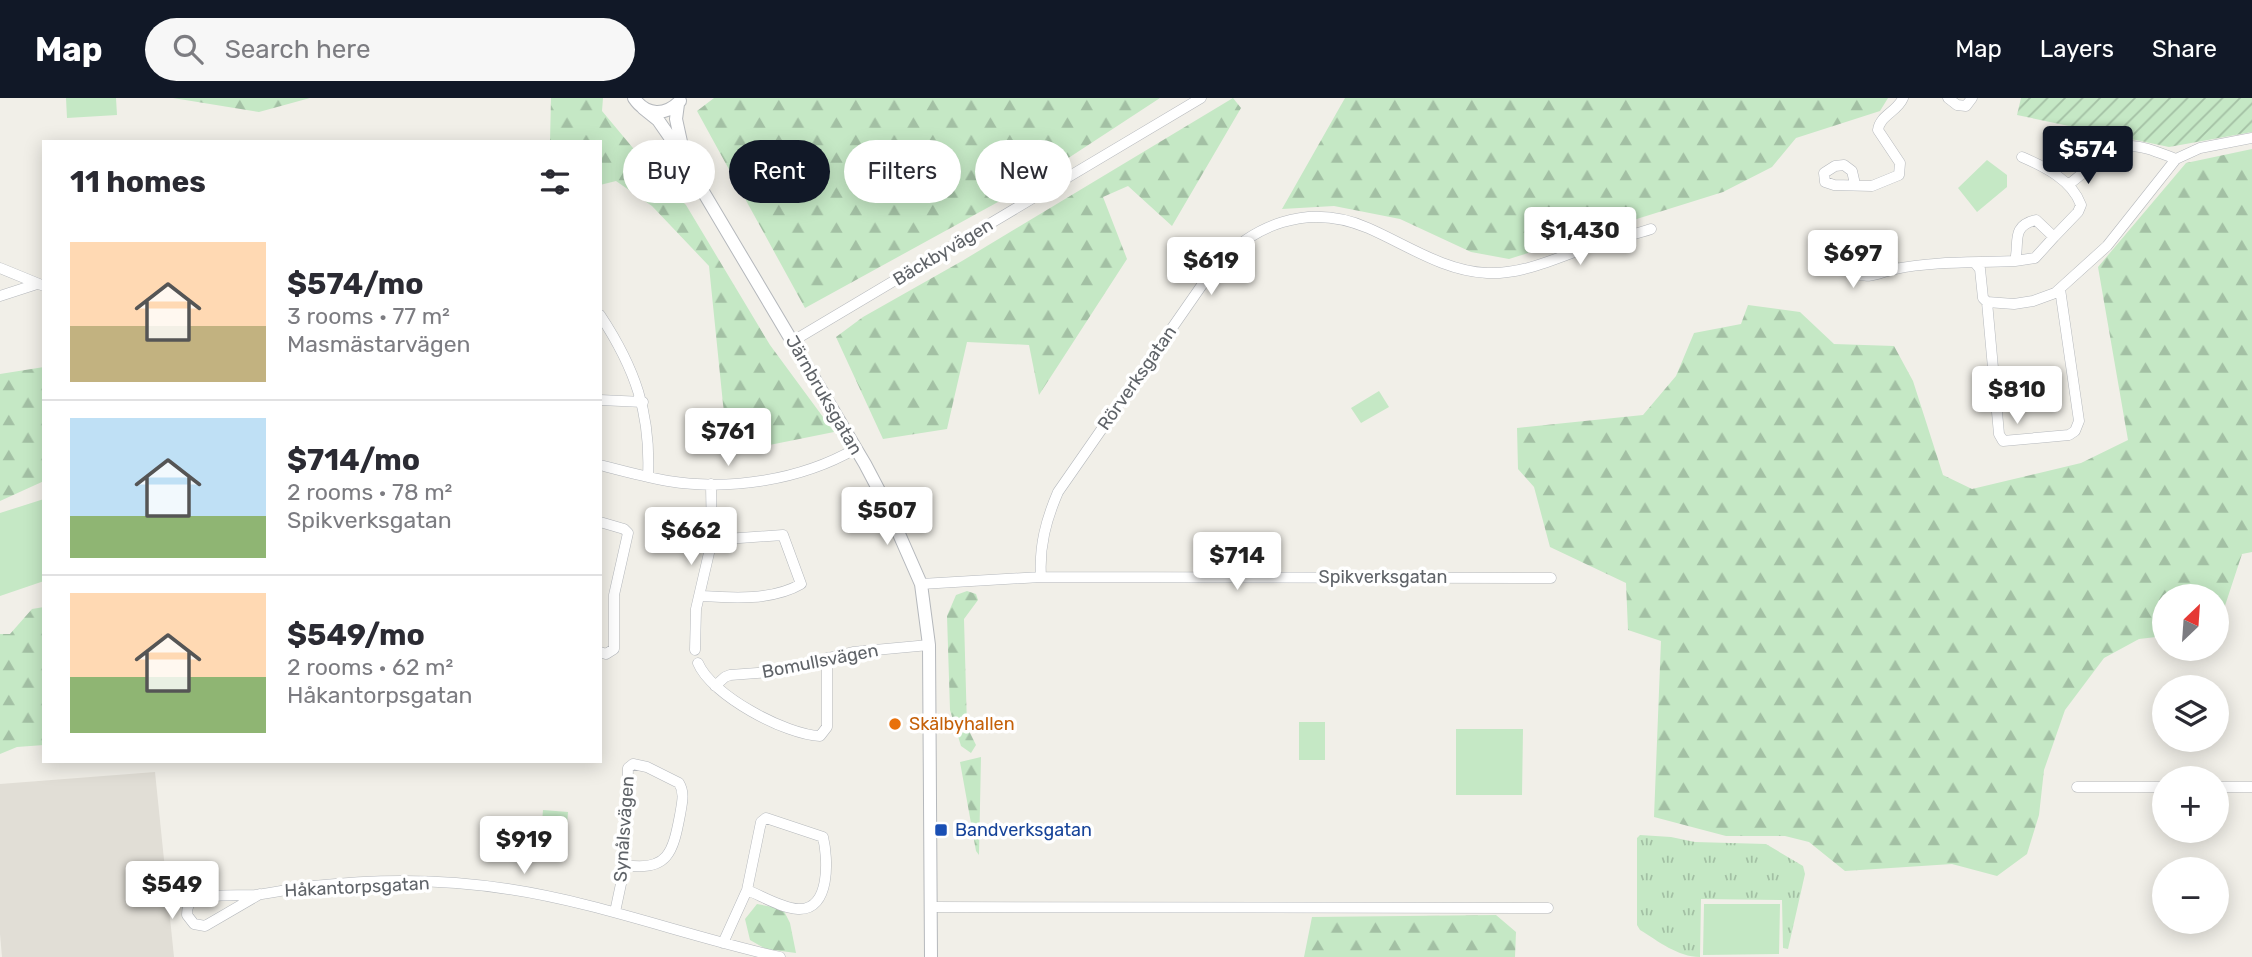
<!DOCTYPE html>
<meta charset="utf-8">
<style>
:root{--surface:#fff;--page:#f7f7f7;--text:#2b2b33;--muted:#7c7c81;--line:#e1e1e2;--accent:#111827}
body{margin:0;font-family:Rubik,sans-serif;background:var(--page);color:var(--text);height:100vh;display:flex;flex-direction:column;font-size:26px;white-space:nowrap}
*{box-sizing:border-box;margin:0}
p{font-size:23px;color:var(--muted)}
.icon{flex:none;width:38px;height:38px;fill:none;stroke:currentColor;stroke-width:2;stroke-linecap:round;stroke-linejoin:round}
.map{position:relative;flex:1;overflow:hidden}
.panel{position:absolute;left:42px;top:42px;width:560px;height:623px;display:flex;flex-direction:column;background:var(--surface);border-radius:0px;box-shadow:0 4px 18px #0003}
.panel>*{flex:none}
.banner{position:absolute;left:623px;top:42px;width:665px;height:63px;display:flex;gap:14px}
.needle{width:46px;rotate:25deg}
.tools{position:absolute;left:2152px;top:486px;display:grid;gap:14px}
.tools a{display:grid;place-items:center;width:77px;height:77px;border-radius:50%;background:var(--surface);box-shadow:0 4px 18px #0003;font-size:35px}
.price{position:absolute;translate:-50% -60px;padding:0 16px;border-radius:7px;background:#fff;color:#222;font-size:23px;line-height:46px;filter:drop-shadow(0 2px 4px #0008)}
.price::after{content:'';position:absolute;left:50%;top:42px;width:21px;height:16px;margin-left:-10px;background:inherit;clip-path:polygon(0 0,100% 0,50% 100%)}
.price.selected{background:var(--accent);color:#fff}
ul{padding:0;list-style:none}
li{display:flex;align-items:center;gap:21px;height:175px;padding:0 28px}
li+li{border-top:2px solid var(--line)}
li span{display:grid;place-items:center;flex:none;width:196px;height:140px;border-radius:0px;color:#555}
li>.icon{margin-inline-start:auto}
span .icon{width:84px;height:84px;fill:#fffc;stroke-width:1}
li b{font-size:30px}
h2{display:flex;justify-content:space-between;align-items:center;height:84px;padding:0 28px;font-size:30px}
.chip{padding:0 24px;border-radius:32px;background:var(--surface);box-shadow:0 4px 18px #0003;font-size:24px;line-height:63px}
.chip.selected{background:var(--accent);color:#fff}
header{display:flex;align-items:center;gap:42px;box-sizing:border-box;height:98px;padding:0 35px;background:var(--accent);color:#fff}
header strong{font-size:33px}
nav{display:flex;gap:38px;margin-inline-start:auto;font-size:24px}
.search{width:490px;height:63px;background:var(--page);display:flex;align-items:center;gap:18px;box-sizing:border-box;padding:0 24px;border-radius:38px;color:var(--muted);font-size:26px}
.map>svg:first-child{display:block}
.education{fill:#e1ded6}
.grass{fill:url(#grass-tufts)}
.forest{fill:url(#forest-firs)}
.park{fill:#c5e8c5}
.garden{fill:url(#garden-furrows)}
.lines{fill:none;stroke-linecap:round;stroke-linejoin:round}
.minor-casing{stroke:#b5b8bc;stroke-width:11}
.tertiary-casing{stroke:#b5b8bc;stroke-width:14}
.minor{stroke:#fff;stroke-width:10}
.tertiary{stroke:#fff;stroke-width:12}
.food-dot{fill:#e8710a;stroke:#fff;stroke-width:2.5}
.transit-dot{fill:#1a4fb4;stroke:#fff;stroke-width:2.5}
.labels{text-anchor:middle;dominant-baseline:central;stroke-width:7;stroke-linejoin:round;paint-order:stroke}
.street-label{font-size:18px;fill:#5f6368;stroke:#fff}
.food-label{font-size:18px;fill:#c56008;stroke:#fff;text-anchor:start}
.transit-label{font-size:18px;fill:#164399;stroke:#fff;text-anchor:start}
</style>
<header>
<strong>Map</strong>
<div class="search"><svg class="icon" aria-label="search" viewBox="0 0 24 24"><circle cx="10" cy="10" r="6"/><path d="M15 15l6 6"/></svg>Search here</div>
<nav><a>Map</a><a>Layers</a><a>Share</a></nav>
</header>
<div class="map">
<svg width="2252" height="859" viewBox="0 0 2252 859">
<defs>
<pattern id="grass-tufts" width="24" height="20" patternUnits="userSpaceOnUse" patternTransform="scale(1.75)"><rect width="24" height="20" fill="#c5e8c5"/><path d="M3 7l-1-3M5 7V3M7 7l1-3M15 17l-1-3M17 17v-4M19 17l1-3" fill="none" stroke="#a3c0a4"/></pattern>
<pattern id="forest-firs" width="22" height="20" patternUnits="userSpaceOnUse" patternTransform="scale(1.75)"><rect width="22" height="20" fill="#c5e8c5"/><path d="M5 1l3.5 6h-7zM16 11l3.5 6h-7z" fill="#a3c0a4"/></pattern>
<pattern id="garden-furrows" width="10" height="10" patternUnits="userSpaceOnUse" patternTransform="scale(1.75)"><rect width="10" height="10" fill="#c5e8c5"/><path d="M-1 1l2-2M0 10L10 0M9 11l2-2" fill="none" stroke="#a3c0a4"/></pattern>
</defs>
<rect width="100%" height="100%" fill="#f1efe8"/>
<path class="education" d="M155,674L174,859H2L0,836V686Z"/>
<path class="grass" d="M1640,737L1671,739L1695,744L1766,746L1803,768L1805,776L1788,851L1783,850L1782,802L1701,801L1700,859C1678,859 1658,843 1640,832L1637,827V740Z"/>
<path class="forest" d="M173,0H310L259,14Z
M551,0H603L602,13L653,74L686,107L770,247L834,334L730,355L723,306L709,168L652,108L616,83L600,87V44H550Z
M714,0H1160L1018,93L805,210L697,13Z
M1233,0L1241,10L1172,128L1128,88L1103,99L1127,161L1039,297L1029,247L967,244L947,331L883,341L836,239L863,219L962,163Z
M1345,0H1888L1880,13L1796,40L1772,69L1723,94L1509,161L1471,154L1400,121L1334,108L1282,111Z
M2252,51V454L2242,456L2217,532V499H2165V538L2139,541L2104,560L2065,612L2044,672L2039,717L2027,756L1997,778L1952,766L1845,773L1809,744L1785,738H1726L1654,719L1661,543L1628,532L1626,485L1550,449L1534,389L1518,371L1517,330L1643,317L1676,278L1694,235L1741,226L1748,207L1800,214L1834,246L1894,248L1913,283L1943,377L1972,391L2081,365L2128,342L2098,169L2186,65Z
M44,269V383L0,403V276Z
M967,493L976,496L978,502L964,521L967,629L976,647L971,655L961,648L950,612L947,518L956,497Z
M44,509V647L17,649L0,656V536H10L32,511Z
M981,659L979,757L976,753L960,664Z
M757,806L783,811L790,825L796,855L766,851L750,842L745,821Z
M1496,817L1516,834L1515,859H1304L1312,819Z"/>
<path class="park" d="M66,0H116L117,17L67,20Z
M1987,62L2007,77V89L1977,114L1958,90Z
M1379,293L1389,309L1361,325L1351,310Z
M44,401V483L0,498V415Z
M1299,624H1325V662H1299Z
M1456,631H1523L1522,697H1456Z
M543,712L568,714L564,763L539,761Z
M1704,806H1780L1779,856L1703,857Z"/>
<path class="garden" d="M2021,0H2252V34L2169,49L2017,17Z"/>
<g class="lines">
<defs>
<path id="minor" d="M1948,0L1957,7L1966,8L1972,0
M2022,59C2045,69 2072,82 2081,107L2078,114L2054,139L2036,122C2010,128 2020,145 2015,163L2035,160L2054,139
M1855,86L1852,73L1844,67L1835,68L1824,75L1825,84L1834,87L1872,88L1899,77L1900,65L1878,32C1880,17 1897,14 1903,0
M2068,87C2083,76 2110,50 2128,48C2143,47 2162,56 2176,61
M1975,165L1980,171L1983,200L1987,204
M0,170L44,188
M1894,171L1892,161C1881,155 1870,156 1858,157L1852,166L1854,175C1869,182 1880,174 1895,171C1934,163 1975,165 2015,163
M2060,191L2079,323L2075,333L2069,337L2003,343L1999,336L1987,204L2014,206L2033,203L2055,195L2107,148L2176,61L2200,50L2252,40
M0,198L37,186
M600,217C635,270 651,315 648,379
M793,243L1201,0
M600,302L643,304
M600,367C623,373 645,379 668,383C730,393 801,382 855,351
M600,424L624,431L628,435L614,497V551L606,556L600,554
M1041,479C1039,448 1046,422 1058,394L1211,174C1251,126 1308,104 1368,130C1407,147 1444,173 1487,175C1530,177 1569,153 1610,142C1624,138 1637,136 1651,131
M921,486L1041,479L1551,480
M700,498C731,500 772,503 801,486L783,437L712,442
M695,552L696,511L712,442L711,386
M698,565C711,597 786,637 820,638L827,629V560
M715,588L725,579L730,577L770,574L853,554L929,547
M2077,689H2165
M2217,689H2252
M260,796L205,828L194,826L187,817C187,812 188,806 192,803C202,795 241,798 255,797C274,795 293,790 313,788C376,781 445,781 508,791C601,805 689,839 780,859
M931,809L1548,810
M615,814L625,767L628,670L633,666L647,669L679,685C685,695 682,705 680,717C673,754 668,774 625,767
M723,845L747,792L761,724L766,720L823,739C828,760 831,813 798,811C781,810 762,798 747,792"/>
<path id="tertiary" d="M634,0C646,18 666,18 680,3
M678,6L676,21L683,53
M643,10L658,22L676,48L865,366L885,404L921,486L929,547L931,859"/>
</defs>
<use href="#minor" class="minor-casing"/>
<use href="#tertiary" class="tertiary-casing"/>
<use href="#minor" class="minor"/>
<use href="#tertiary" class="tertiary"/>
</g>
<circle class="food-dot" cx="895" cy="626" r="7"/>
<rect class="transit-dot" x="934" y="725" width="14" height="14" rx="3.5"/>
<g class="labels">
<g class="street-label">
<text transform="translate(943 154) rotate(-31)">Bäckbyvägen</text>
<text transform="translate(1137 280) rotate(-55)">Rörverksgatan</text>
<text transform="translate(824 297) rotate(60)">Järnbruksgatan</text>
<text x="1383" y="479">Spikverksgatan</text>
<text transform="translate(820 563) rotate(-11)">Bomullsvägen</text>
<text transform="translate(624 731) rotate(-86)">Synålsvägen</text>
<text transform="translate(357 789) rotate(-3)">Håkantorpsgatan</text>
</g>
<g class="food-label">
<text x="909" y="626">Skälbyhallen</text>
</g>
<g class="transit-label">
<text x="955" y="732">Bandverksgatan</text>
</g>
</g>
</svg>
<div class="tools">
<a><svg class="needle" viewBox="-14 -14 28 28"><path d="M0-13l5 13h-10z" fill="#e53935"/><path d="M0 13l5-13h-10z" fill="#7c7c81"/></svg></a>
<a><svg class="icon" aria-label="layers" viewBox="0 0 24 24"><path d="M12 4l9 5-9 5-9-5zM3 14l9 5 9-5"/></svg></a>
<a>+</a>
<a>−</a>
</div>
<b class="price selected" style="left:2088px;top:88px">$574</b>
<b class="price" style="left:1580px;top:169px">$1,430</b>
<b class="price" style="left:1853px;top:192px">$697</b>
<b class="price" style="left:1211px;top:199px">$619</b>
<b class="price" style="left:2017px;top:328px">$810</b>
<b class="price" style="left:728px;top:370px">$761</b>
<b class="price" style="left:887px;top:449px">$507</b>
<b class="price" style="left:691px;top:469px">$662</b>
<b class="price" style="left:1237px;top:494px">$714</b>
<b class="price" style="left:524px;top:778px">$919</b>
<b class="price" style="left:172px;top:823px">$549</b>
<div class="banner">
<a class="chip">Buy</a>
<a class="chip selected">Rent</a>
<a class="chip">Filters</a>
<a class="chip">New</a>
</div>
<section class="panel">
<h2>11 homes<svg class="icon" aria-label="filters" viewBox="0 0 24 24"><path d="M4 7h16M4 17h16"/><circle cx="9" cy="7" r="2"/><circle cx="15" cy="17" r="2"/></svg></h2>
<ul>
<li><span style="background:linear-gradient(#ffd9b3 60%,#c2b280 0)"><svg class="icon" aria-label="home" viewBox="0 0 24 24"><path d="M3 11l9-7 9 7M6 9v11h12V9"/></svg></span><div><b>$574/mo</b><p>3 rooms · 77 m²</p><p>Masmästarvägen</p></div></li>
<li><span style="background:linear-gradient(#bfe0f5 70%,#8fb573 0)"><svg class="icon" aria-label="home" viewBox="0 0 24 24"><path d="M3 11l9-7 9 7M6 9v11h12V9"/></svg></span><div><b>$714/mo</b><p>2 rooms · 78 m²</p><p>Spikverksgatan</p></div></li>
<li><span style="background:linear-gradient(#ffd9b3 60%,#8fb573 0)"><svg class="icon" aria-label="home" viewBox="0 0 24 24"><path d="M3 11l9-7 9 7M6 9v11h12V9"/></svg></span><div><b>$549/mo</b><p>2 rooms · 62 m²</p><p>Håkantorpsgatan</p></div></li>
</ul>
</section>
</div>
